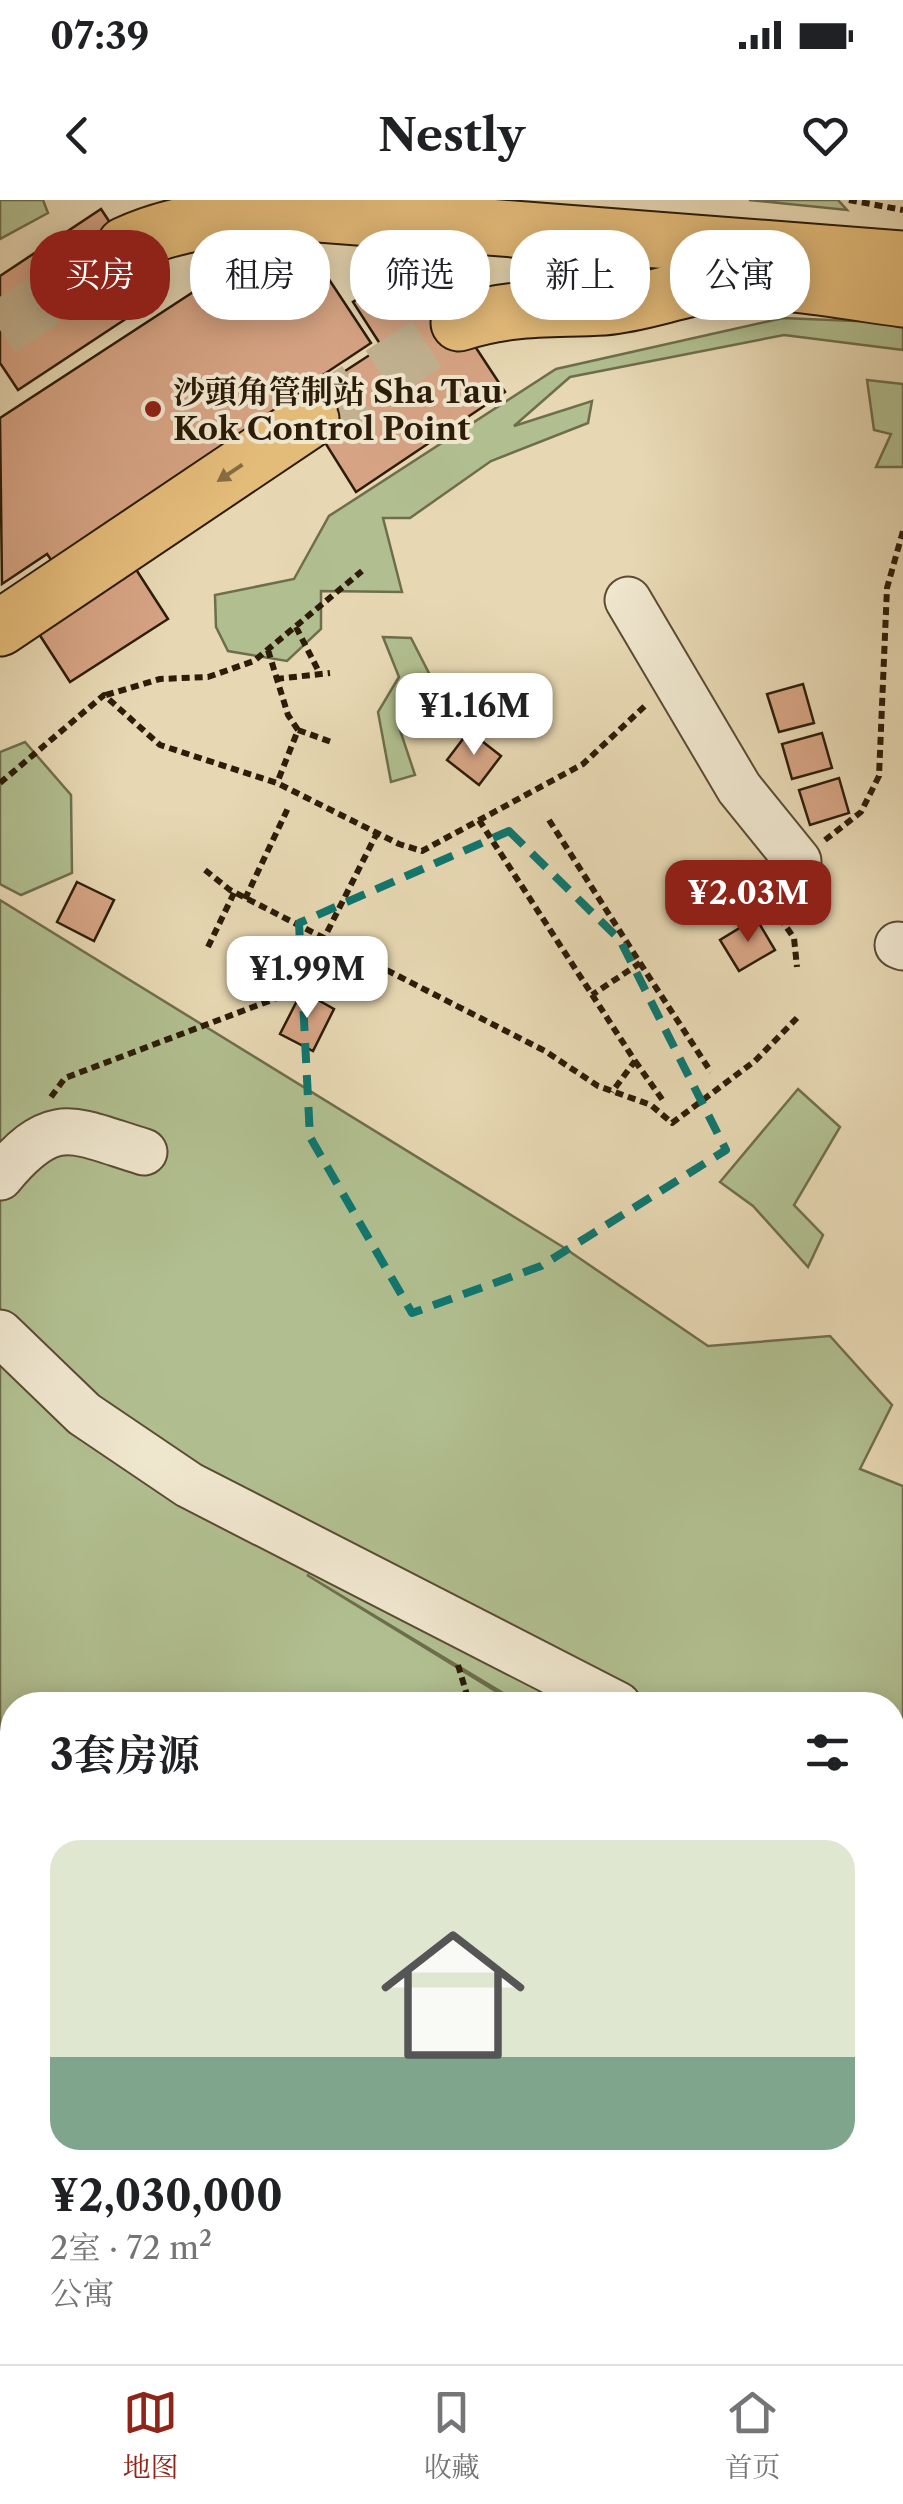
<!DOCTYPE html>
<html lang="zh">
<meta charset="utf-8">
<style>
:root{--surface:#fff;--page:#f2f2f2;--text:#202124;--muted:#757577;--line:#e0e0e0;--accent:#8f2418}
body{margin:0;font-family:"Libre Caslon Text","Noto Serif SC",serif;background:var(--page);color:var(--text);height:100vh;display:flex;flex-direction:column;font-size:38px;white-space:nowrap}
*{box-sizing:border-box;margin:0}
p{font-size:32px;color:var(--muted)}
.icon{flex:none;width:55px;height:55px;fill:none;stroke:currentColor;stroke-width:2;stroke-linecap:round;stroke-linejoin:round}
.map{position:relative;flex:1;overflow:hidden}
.details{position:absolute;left:0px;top:1492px;width:905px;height:672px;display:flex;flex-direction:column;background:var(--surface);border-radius:40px 40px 0 0;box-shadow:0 5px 25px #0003}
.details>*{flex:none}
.top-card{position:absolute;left:30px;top:30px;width:845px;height:90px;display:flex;gap:20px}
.price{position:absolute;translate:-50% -85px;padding:0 22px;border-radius:20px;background:#fff;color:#222;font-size:32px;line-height:65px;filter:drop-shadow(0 2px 5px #0008)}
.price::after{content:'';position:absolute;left:50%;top:60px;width:30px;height:22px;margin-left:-15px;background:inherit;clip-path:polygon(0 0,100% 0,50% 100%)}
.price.current{background:var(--accent);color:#fff}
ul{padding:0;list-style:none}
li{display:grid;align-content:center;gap:20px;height:530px;padding:0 50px}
li span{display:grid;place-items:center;height:310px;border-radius:30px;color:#555}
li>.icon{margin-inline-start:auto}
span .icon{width:180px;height:180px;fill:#fffc;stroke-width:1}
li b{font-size:42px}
h2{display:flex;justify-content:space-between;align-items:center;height:120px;padding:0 50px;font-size:42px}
.tag{padding:0 35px;border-radius:40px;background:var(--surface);box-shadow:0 5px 25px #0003;font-size:35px;line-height:90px}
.tag.current{background:var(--accent);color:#fff}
.status{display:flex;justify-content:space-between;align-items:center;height:70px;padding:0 50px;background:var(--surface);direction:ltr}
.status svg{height:28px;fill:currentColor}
header{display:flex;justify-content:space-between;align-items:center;height:130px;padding:0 50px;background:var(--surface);font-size:45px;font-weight:700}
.menu{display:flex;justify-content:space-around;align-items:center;height:140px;border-top:2px solid var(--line);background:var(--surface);font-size:28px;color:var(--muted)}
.menu a{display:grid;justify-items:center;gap:5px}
.menu .current{color:var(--accent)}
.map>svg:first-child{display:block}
.green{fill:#b1bf90;stroke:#6e6e4c;stroke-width:2.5;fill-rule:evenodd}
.building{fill:#d6a484;stroke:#2c1c08;stroke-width:2.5}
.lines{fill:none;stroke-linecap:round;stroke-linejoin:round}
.major-tunnel{stroke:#c2b291;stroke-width:55;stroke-dasharray:55 28;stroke-linecap:butt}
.minor-casing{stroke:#5b4b33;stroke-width:49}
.major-casing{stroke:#2c1c08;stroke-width:59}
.path{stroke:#2c1c08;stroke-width:6;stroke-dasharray:8 5;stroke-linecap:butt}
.minor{stroke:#efe6ce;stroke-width:45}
.major{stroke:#e4bc7a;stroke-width:55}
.oneway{fill:#886c41}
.marked{fill:none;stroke:#0f766e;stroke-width:8;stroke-dasharray:20 12;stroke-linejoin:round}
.poi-dot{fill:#8f2418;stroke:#efe6ce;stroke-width:4}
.labels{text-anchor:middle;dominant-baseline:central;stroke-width:8;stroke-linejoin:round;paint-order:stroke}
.poi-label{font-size:32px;font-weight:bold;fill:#2c1c08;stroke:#efe6ce;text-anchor:start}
</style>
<div class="status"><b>07:39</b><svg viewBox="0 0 49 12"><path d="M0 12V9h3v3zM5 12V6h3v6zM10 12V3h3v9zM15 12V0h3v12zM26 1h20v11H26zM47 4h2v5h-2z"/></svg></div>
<header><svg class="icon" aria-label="back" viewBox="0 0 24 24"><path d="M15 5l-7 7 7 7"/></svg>Nestly<svg class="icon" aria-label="heart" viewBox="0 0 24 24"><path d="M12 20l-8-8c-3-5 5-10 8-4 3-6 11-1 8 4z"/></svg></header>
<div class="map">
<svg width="903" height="2164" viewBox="0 0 903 2164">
<rect width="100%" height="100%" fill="#e7d8b3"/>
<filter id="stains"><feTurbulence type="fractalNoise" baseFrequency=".002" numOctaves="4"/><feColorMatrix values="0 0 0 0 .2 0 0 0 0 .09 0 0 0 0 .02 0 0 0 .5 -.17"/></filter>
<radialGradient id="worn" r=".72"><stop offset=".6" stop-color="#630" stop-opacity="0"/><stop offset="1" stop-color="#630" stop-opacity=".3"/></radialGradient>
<path class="green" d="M0,0H43L48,13L0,39Z
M749,0H838L847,10Z
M783,118L903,123V150L784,135L570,177L514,226L592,201L588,223L491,261L410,318H383L402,392L321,391V429L287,461L228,451L216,427L215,395L294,379L329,316L556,169Z
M867,180L903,184V267H876L891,234L874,230Z
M383,437L411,438L435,485L398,524L415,575L391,582L378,512L399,477Z
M25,542L71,595L72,673L21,695L0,684V552Z
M0,700L563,1047L708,1146L830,1136L892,1205L860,1269L903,1286V2164H0ZM307,1375L523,1505H892V2152H12V1505H518Z
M798,889L840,927L794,1005L823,1035L808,1067L753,1006L720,982Z"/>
<path class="building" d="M101,9L159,97L18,190L0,163V76Z
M305,43L371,143L285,200L296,217L59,371L47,354L2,384L0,218L207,83L217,101Z
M518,53L591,54L590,98L517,96Z
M419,61L505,192L356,292L299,201L382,147L353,102Z
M128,357L168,419L70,482L30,420Z
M803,484L814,523L779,532L767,494Z
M469,531L501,556L479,585L447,560Z
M822,533L832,568L792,579L782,544Z
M839,578L849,613L810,625L799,590Z
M77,682L114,700L94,741L57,722Z
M756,718L775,750L739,771L720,740Z
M302,791L334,809L313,851L280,834Z"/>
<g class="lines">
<path class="major-tunnel" d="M0,130L125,45
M311,219L459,123"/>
<defs>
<path id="minor" d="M628,400L739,588L798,661
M898,745L903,747
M0,977C54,912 72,930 144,952
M0,1133L84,1214L189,1285L618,1505
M892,1611L903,1612
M0,1834L12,1853
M95,2152L97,2164"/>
<path id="major" d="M125,45C179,20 234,17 293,12L903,59
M459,123C512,106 551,110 604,107C643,104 680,88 718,84C780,77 842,91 903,99
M0,428L311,219"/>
</defs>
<use href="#minor" class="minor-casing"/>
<use href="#major" class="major-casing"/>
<path class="path" d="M849,0L903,10
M296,427L320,474
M268,450L288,515L298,530L277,583
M276,479L330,473
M106,495L160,479L208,477L254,461L362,371
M298,530L334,543
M0,583L104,495L160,545L277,583L399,644L422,651L583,564L647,504
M479,620L635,861L612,892
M549,620L640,763L592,795
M825,640L861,612L879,576L887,388L903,331
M205,670L230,690L545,851L598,886L651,905L672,923L755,861L797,818
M768,684L764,695L794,738L797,767
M245,699L289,606
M208,747L234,693
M640,763L711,872
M635,861L664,902
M51,897L65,878L298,790L377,633
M458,1465L470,1505
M515,2164L521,2152
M585,2164V2152"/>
<use href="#minor" class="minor"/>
<use href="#major" class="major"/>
</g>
<defs><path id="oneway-solid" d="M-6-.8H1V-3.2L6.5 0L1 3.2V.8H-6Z" transform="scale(2.5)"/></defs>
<use class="oneway" href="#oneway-solid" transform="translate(230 273) rotate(146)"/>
<path class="marked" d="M509,631L620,740L726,950L541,1066L412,1113L310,937L299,723Z"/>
<circle class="poi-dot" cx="153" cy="209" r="10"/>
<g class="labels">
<g class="poi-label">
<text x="173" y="191">沙頭角管制站 Sha Tau<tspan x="173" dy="37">Kok Control Point</tspan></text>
</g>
</g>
<rect width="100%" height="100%" filter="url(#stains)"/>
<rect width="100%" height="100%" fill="url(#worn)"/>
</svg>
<b class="price" style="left:474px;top:558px">¥1.16M</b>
<b class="price current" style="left:748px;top:745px">¥2.03M</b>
<b class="price" style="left:307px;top:821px">¥1.99M</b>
<div class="top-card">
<a class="tag current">买房</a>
<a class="tag">租房</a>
<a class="tag">筛选</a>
<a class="tag">新上</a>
<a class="tag">公寓</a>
</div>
<section class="details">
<h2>3套房源<svg class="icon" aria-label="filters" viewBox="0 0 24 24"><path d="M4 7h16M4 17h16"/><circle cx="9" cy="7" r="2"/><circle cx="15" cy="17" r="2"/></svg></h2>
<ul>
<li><span style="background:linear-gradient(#dfe7d0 70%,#7fa58c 0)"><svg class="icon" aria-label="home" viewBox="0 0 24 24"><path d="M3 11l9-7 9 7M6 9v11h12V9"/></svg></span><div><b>¥2,030,000</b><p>2室 · 72 m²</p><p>公寓</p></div></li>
</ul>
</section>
</div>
<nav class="menu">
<a class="current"><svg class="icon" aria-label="map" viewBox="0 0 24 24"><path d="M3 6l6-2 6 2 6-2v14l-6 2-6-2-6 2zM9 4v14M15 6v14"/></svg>地图</a>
<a><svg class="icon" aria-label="saved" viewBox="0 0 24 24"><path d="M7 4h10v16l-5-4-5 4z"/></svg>收藏</a>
<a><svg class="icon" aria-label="home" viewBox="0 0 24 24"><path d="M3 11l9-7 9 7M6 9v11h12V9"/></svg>首页</a>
</nav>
